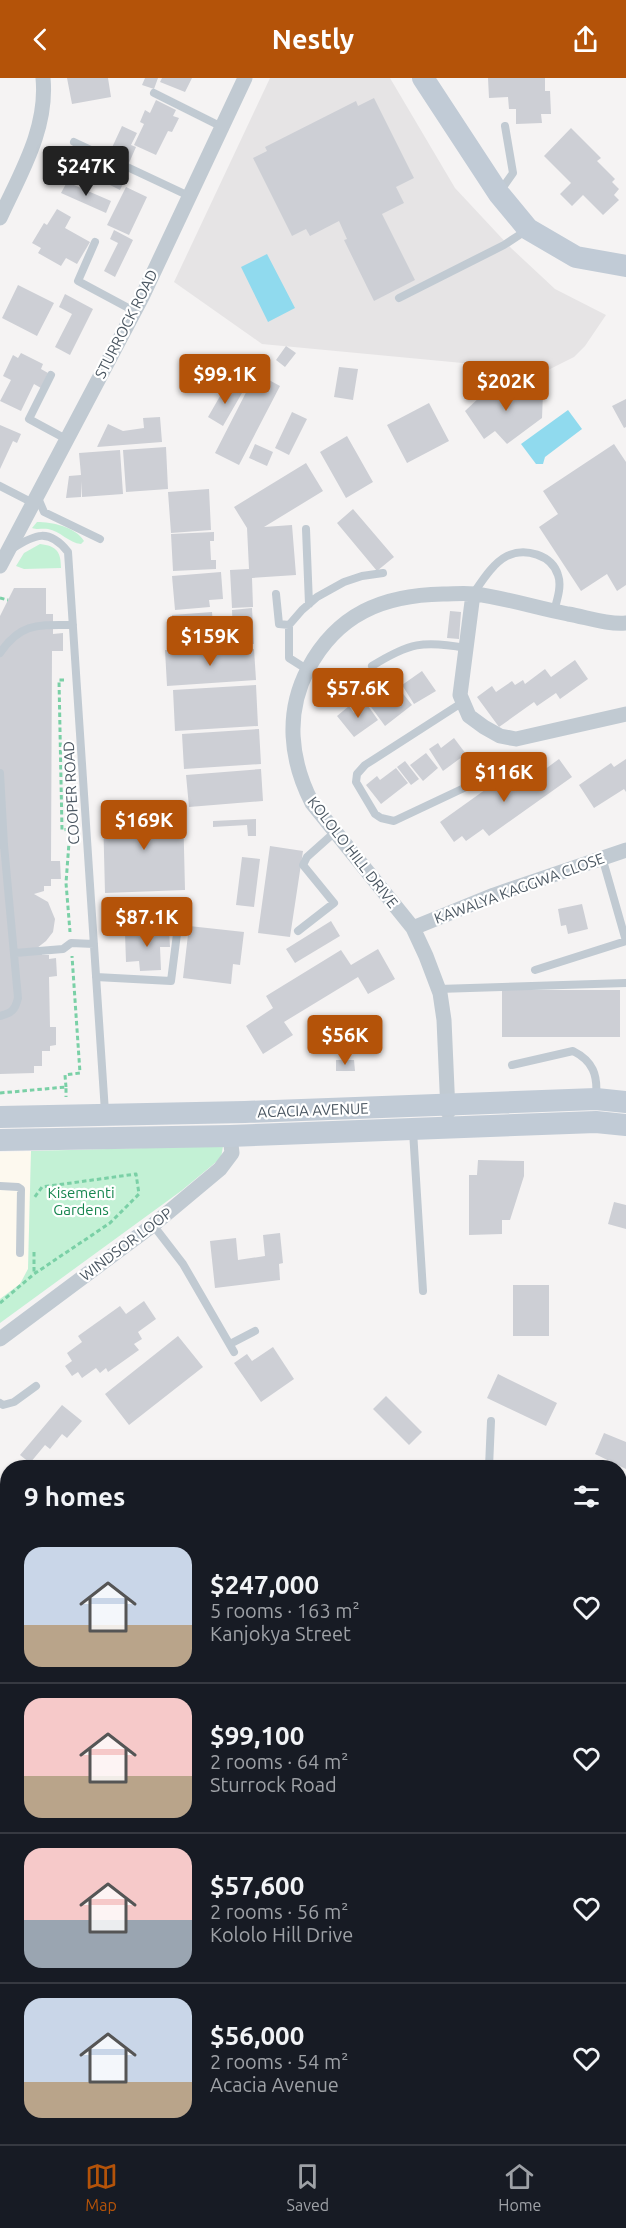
<!DOCTYPE html>
<meta charset="utf-8">
<style>
:root{--surface:#171b24;--page:#20242c;--text:#f1f3f6;--muted:#9ea1a6;--line:#363941;--accent:#b45309}
body{margin:0;font-family:Ubuntu,sans-serif;background:var(--page);color:var(--text);height:100vh;display:flex;flex-direction:column;font-size:22px;white-space:nowrap}
*{box-sizing:border-box;margin:0}
p{font-size:20px;color:var(--muted)}
.icon{flex:none;width:33px;height:33px;fill:none;stroke:currentColor;stroke-width:2;stroke-linecap:round;stroke-linejoin:round}
.map{position:relative;flex:1;overflow:hidden}
.sheet{position:absolute;left:0px;top:1382px;width:627px;height:686px;display:flex;flex-direction:column;background:var(--surface);border-radius:24px 24px 0 0;box-shadow:0 2px 4px #0004}
.sheet>*{flex:none}
.price{position:absolute;translate:-50% -51px;padding:0 14px;border-radius:6px;background:var(--accent);color:#fff;font-size:20px;line-height:39px;filter:drop-shadow(0 2px 3px #0008)}
.price::after{content:'';position:absolute;left:50%;top:36px;width:18px;height:14px;margin-left:-9px;background:inherit;clip-path:polygon(0 0,100% 0,50% 100%)}
.price.current{background:#222;color:#fff}
ul{padding:0;list-style:none}
li{display:flex;align-items:center;gap:18px;height:150px;padding:0 24px}
li+li{border-top:2px solid var(--line)}
li span{display:grid;place-items:center;flex:none;width:168px;height:120px;border-radius:18px;color:#555}
li>.icon{margin-inline-start:auto}
span .icon{width:72px;height:72px;fill:#fffc;stroke-width:1}
li b{font-size:26px}
h2{display:flex;justify-content:space-between;align-items:center;height:72px;padding:0 24px;font-size:26px}
header{display:flex;justify-content:space-between;align-items:center;height:78px;padding:0 24px;background:var(--accent);color:#fff;font-size:27px;font-weight:700}
.menu{display:flex;justify-content:space-around;align-items:center;height:84px;border-top:2px solid var(--line);background:var(--surface);font-size:16px;color:var(--muted)}
.menu a{display:grid;justify-items:center;gap:3px}
.menu .current{color:var(--accent)}
.map>svg:first-child{display:block}
.commercial{fill:#fdf9ef}
.education{fill:#e6e4e5}
.green{fill:#c3f1d5}
.water{fill:#90daee}
.building{fill:#cdcfd5}
.lines{fill:none;stroke-linecap:round;stroke-linejoin:round}
.path{stroke:#7ad0a6;stroke-width:3;stroke-dasharray:4.5 3;stroke-linecap:butt}
.lane{stroke:#c1cad2;stroke-width:8}
.street{stroke:#c1cad2;stroke-width:15}
.secondary{stroke:#c1cbd6;stroke-width:22}
.labels{text-anchor:middle;dominant-baseline:central;stroke-width:4.5;stroke-linejoin:round;paint-order:stroke}
.street-label{font-size:15px;fill:#4a5661;stroke:#fff}
.park-label{font-size:15px;fill:#17864f;stroke:#fff}
</style>
<header><svg class="icon" aria-label="back" viewBox="0 0 24 24"><path d="M15 5l-7 7 7 7"/></svg>Nestly<svg class="icon" aria-label="share" viewBox="0 0 24 24"><path d="M12 15V3M7 8l5-5 5 5M5 13v7h14v-7"/></svg></header>
<div class="map">
<svg width="626" height="2066" viewBox="0 0 626 2066">
<rect width="100%" height="100%" fill="#f5f3f3"/>
<path class="commercial" d="M31,1073L28,1191L20,1206L0,1221V1074Z"/>
<path class="education" d="M270,0H390L455,110L511,170L555,211L606,237L585,268L574,279L546,293L262,266L174,204Z"/>
<path class="green" d="M37,444C52,444 76,449 84,463L81,466C69,465 60,453 48,451C42,450 38,452 32,450Z
M40,466C57,468 61,474 61,490L24,491L16,488L24,475Z
M223,1068L221,1080L181,1113L0,1245V1221L20,1206L28,1191L31,1073Z"/>
<path class="water" d="M267,176L295,230L268,244L241,189Z
M568,332L582,351L545,379L543,386H536L521,366Z
M361,939L369,951L331,975L324,961Z"/>
<path class="building" d="M67,0H108L111,19L72,26Z
M145,0H158L154,11L142,7Z
M162,0H192L185,14L160,4Z
M488,0H545V13H550L551,36H541L542,45L516,46V31H509L508,19L489,20Z
M374,20L414,100L396,109L404,125L382,136L415,202L374,223L344,162L347,161L339,143L310,158L306,151L292,158L253,80L267,73L265,69L356,23L358,28Z
M156,22L176,32L173,38L179,40L172,54L168,53L156,77L134,67L144,46L140,44L145,32L150,35Z
M122,48L137,55L131,67L136,69L129,85L109,76Z
M571,50L601,80L597,83L615,101L612,104L619,111L614,117L619,122L603,137L583,117L572,128L560,116L571,105L544,78Z
M83,76L94,80L92,84L102,88L98,99L91,96L86,108L63,98L72,77L81,81Z
M114,88L128,95L120,112L106,105Z
M67,104L111,123L106,135L61,115Z
M126,109L147,119L129,157L107,147Z
M57,131L71,139L65,150L90,164L77,186L66,180L61,188L38,175L41,170L32,165L44,145L47,147Z
M114,152L133,162L115,199L104,193L118,165L110,161Z
M18,207L54,225L37,258L2,240Z
M65,216L93,231L70,277L55,269L72,236L59,229Z
M286,268L296,275L285,289L276,282Z
M21,275L43,286L41,291L48,295L41,310L34,306L21,333L0,323L11,302L3,298L13,277L18,280Z
M339,289L358,291L353,322L334,319Z
M256,295L280,308L239,387L215,375Z
M499,301L509,313L543,315L542,340L507,366L495,353L484,361L465,333Z
M227,306L242,315L223,348L208,339Z
M626,321V349L624,350L612,328Z
M429,325L449,363L407,385L387,347Z
M292,334L307,341L289,377L275,370Z
M160,339L162,364L97,369L108,346L123,353L144,350L143,340Z
M0,347L21,356L17,365L13,363L0,391Z
M347,358L373,404L346,420L320,374Z
M255,366L273,374L267,388L249,380Z
M614,366L626,384V507L617,513L607,496L581,513L539,449L558,436L543,413Z
M166,369L168,411L126,414L123,372Z
M120,372L123,416L82,419L81,403V419L66,420L69,398L81,397L79,375Z
M306,385L323,413L264,449L292,447L296,497L252,500L253,529L232,530L230,492L249,491L247,450L234,429Z
M209,411L211,452L171,455L168,414Z
M353,431L394,479L377,493L337,445Z
M214,454V463H210L211,482H216V491L173,493L171,456Z
M221,494L223,521L209,522L210,529L175,532L172,498Z
M14,510H46V536H53V556L63,555V573H52L51,783H60L61,801H51V808H44V813L34,816L48,824L55,841L53,854L46,863L37,870L42,872V877H49V881L56,880L57,898L49,899L50,949H56V967L50,968V973H42V988H34V995L0,996V538Z
M252,530L254,566L217,568L216,555L233,554L232,532Z
M450,533L461,534L459,561L447,560Z
M212,534L215,570L175,573L172,537Z
M174,571V577L254,571L256,602L167,608L165,572Z
M575,582L588,601L560,621L556,615L537,628L534,624L499,649L477,619L492,608L496,614L512,603L515,607L523,602L525,606L545,591L551,599Z
M422,593L436,613L414,626L402,607Z
M386,594L412,627L385,648L360,614Z
M256,607L258,648L175,653L173,612Z
M366,625L378,642L354,659L337,638L349,628L354,635Z
M259,651L261,686L184,691L182,656Z
M454,660L466,676L443,693L429,671L438,665L441,670Z
M426,675L438,690L423,703L410,687Z
M559,681L572,699L489,758L483,751L466,763L462,758L454,764L440,744L496,704L500,709L509,703L513,708L541,688L544,692Z
M626,681V714L624,711L594,730L579,707L611,685L614,689Z
M405,683L419,701L411,707L397,689Z
M396,690L408,705L381,726L366,707L377,698L380,702Z
M261,691L263,723L189,729L186,697Z
M183,729L185,812L105,815L103,736Z
M256,741V758H248L247,747L213,749V743Z
M270,768L303,773L290,859L258,855Z
M242,779L260,781L254,829L236,827Z
M582,826L588,851L568,856L566,847L561,848L558,831Z
M331,843L340,858L295,885L286,871Z
M189,848L244,854L240,887L233,886L231,906L183,900Z
M169,852L170,869H160L161,892L140,893L139,883L126,884L125,855Z
M378,871L395,901L368,916L358,899L284,944L293,957L263,976L246,948L273,930L266,918L341,872L351,887Z
M502,912H620V959H502Z
M336,982H354L355,993H336Z
M478,1082L524,1083V1098L510,1142H502V1156L469,1157V1097H477Z
M614,1124L626,1127V1151L608,1146Z
M280,1155L283,1185L279,1186L280,1202L215,1210L210,1163L236,1160L238,1182L265,1178L263,1157Z
M513,1207H549V1258H513Z
M144,1223L156,1241L138,1254L142,1261L134,1266L139,1272L108,1294L106,1290L100,1295L96,1290L82,1300L78,1294L72,1298L65,1288L72,1283L67,1275L82,1264L78,1258L120,1228L126,1236Z
M178,1258L203,1289L129,1347L105,1316Z
M273,1269L294,1301L261,1324L234,1285L247,1276L252,1283Z
M498,1296L557,1325L546,1348L487,1320Z
M386,1318L422,1354L409,1367L373,1331Z
M62,1327L82,1343L67,1360L62,1356L50,1371L45,1367L30,1385L20,1377Z
M604,1355L626,1364V1391L595,1376Z
M621,1735L626,1738V1778L620,1774Z
M386,2060H433L440,2066H400L397,2063L394,2066Z"/>
<g class="lines">
<path class="path" d="M0,520L8,522
M64,602H59L62,752L70,751L66,805L70,854
M66,1009L65,997L80,995L72,878
M0,1015L66,1009V1019
M34,1174V1196
M0,1225L34,1196L110,1145L139,1116L136,1096L42,1109L34,1120"/>
<path class="lane" d="M154,15L222,49
M74,64L189,118
M501,112L513,95L505,48
M95,164L78,203L134,233
M399,220L504,167L527,152
M51,297L29,341L66,361
M0,408L33,425
M38,420L44,434L100,461
M306,451L309,526
M12,471C35,456 49,450 68,474L105,1034
M276,516L279,546L289,547
M473,516C482,503 493,485 507,478C525,469 552,477 558,497C562,508 557,522 554,533
M0,575C21,544 39,547 73,547
M372,588C409,565 423,562 466,570
M308,592L289,580V547L302,532L317,519L344,504L362,498L383,495
M463,624L365,687L357,696L356,704L375,736L381,740L394,743L500,693
M0,695L4,767H1
M602,779L626,863
M298,853L334,825L303,787L307,779L335,754
M15,875L63,871L71,865L94,866
M535,892L626,863
M96,899L171,903L179,840L155,838
M438,911L626,905
M0,938C12,935 15,932 18,920L4,767
M512,987L573,973C593,983 598,997 596,1019
M413,1053L423,1213
M0,1108L18,1109L21,1111L20,1175
M153,1147L183,1186L234,1274
M230,1266L255,1253
M0,1325L3,1327L14,1324L36,1308
M489,1389L491,1343
M620,1484H626
M0,1690L8,1705
M620,1691L624,1702
M620,1989L626,2003"/>
<path class="street" d="M0,140C20,96 48,51 43,0
M0,488L142,219L245,0
M473,516L460,617L469,638L484,649L500,658L516,661L626,636
M413,850L494,817L626,772
M448,1034L444,942L440,915L426,878L413,850L312,725C290,682 285,635 308,591C337,536 383,517 443,516C453,516 464,515 475,516C506,520 537,530 568,536C586,539 608,547 626,545
M0,1261L153,1147L220,1091L232,1075L230,1058
M0,1863L8,1864
M459,2060L463,2066"/>
<path class="secondary" d="M423,0L499,116L528,151L576,179L626,188
M0,1039L245,1034L596,1021L626,1024
M0,1062L230,1058L596,1044L626,1047"/>
</g>
<g class="labels">
<g class="street-label">
<text transform="translate(126 246) rotate(-63)">STURROCK ROAD</text>
<text transform="translate(71 715) rotate(-93)">COOPER ROAD</text>
<text transform="translate(353 774) rotate(52)">KOLOLO HILL DRIVE</text>
<text transform="translate(519 810) rotate(-20)">KAWALYA KAGGWA CLOSE</text>
<text transform="translate(313 1032) rotate(-2)">ACACIA AVENUE</text>
<text transform="translate(126 1166) rotate(-37)">WINDSOR LOOP</text>
</g>
<g class="park-label">
<text x="81" y="1114">Kisementi<tspan x="81" dy="17">Gardens</tspan></text>
</g>
</g>
</svg>
<b class="price current" style="left:86px;top:119px">$247K</b>
<b class="price" style="left:225px;top:327px">$99.1K</b>
<b class="price" style="left:506px;top:334px">$202K</b>
<b class="price" style="left:210px;top:589px">$159K</b>
<b class="price" style="left:358px;top:641px">$57.6K</b>
<b class="price" style="left:504px;top:725px">$116K</b>
<b class="price" style="left:144px;top:773px">$169K</b>
<b class="price" style="left:147px;top:870px">$87.1K</b>
<b class="price" style="left:345px;top:988px">$56K</b>
<section class="sheet">
<h2>9 homes<svg class="icon" aria-label="filters" viewBox="0 0 24 24"><path d="M4 7h16M4 17h16"/><circle cx="9" cy="7" r="2"/><circle cx="15" cy="17" r="2"/></svg></h2>
<ul>
<li><span style="background:linear-gradient(#c9d6e8 65%,#b9a48a 0)"><svg class="icon" aria-label="home" viewBox="0 0 24 24"><path d="M3 11l9-7 9 7M6 9v11h12V9"/></svg></span><div><b>$247,000</b><p>5 rooms · 163 m²</p><p>Kanjokya Street</p></div><svg class="icon" aria-label="heart" viewBox="0 0 24 24"><path d="M12 20l-8-8c-3-5 5-10 8-4 3-6 11-1 8 4z"/></svg></li>
<li><span style="background:linear-gradient(#f6c9c9 65%,#b9a48a 0)"><svg class="icon" aria-label="home" viewBox="0 0 24 24"><path d="M3 11l9-7 9 7M6 9v11h12V9"/></svg></span><div><b>$99,100</b><p>2 rooms · 64 m²</p><p>Sturrock Road</p></div><svg class="icon" aria-label="heart" viewBox="0 0 24 24"><path d="M12 20l-8-8c-3-5 5-10 8-4 3-6 11-1 8 4z"/></svg></li>
<li><span style="background:linear-gradient(#f6c9c9 60%,#9aa5b1 0)"><svg class="icon" aria-label="home" viewBox="0 0 24 24"><path d="M3 11l9-7 9 7M6 9v11h12V9"/></svg></span><div><b>$57,600</b><p>2 rooms · 56 m²</p><p>Kololo Hill Drive</p></div><svg class="icon" aria-label="heart" viewBox="0 0 24 24"><path d="M12 20l-8-8c-3-5 5-10 8-4 3-6 11-1 8 4z"/></svg></li>
<li><span style="background:linear-gradient(#c9d6e8 70%,#b9a48a 0)"><svg class="icon" aria-label="home" viewBox="0 0 24 24"><path d="M3 11l9-7 9 7M6 9v11h12V9"/></svg></span><div><b>$56,000</b><p>2 rooms · 54 m²</p><p>Acacia Avenue</p></div><svg class="icon" aria-label="heart" viewBox="0 0 24 24"><path d="M12 20l-8-8c-3-5 5-10 8-4 3-6 11-1 8 4z"/></svg></li>
</ul>
</section>
</div>
<nav class="menu">
<a class="current"><svg class="icon" aria-label="map" viewBox="0 0 24 24"><path d="M3 6l6-2 6 2 6-2v14l-6 2-6-2-6 2zM9 4v14M15 6v14"/></svg>Map</a>
<a><svg class="icon" aria-label="saved" viewBox="0 0 24 24"><path d="M7 4h10v16l-5-4-5 4z"/></svg>Saved</a>
<a><svg class="icon" aria-label="home" viewBox="0 0 24 24"><path d="M3 11l9-7 9 7M6 9v11h12V9"/></svg>Home</a>
</nav>
